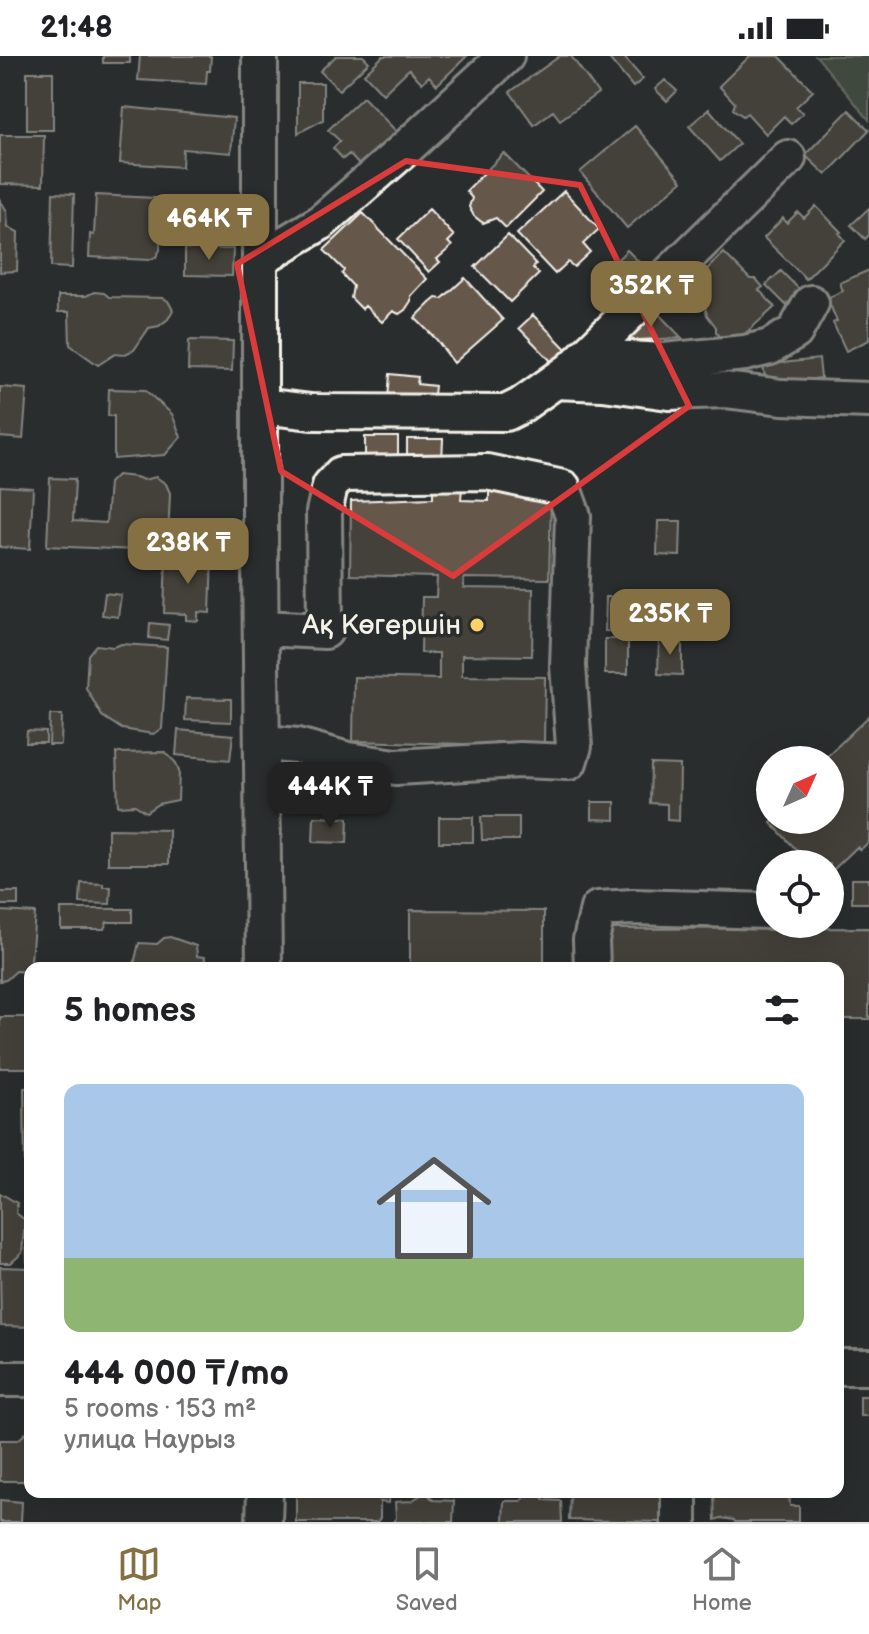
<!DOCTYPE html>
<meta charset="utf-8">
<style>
:root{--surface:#fff;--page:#f2f2f2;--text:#202124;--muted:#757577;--line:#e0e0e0;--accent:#847042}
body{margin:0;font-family:"Balsamiq Sans",sans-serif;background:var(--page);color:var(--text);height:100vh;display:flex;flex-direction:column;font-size:30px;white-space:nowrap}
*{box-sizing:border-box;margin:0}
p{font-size:26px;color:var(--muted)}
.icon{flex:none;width:44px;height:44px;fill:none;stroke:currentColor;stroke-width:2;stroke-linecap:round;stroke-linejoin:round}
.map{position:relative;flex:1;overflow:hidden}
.panel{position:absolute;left:24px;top:906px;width:820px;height:536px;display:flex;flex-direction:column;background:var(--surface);border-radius:16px;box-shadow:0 8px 32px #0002}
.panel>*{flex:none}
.needle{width:52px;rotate:45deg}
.buttons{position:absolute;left:756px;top:690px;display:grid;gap:16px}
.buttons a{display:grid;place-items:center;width:88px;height:88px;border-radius:50%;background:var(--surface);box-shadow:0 8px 32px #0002;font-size:40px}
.price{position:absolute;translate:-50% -68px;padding:0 18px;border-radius:16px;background:var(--accent);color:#fff;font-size:26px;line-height:52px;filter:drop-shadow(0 2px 4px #0008)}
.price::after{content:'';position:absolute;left:50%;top:48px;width:24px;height:18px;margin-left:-12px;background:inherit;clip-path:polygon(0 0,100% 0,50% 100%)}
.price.current{background:#222;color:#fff}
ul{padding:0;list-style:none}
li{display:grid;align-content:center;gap:16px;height:424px;padding:0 40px}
li span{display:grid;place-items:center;height:248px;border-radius:16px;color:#555}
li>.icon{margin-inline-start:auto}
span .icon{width:144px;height:144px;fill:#fffc;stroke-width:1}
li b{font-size:34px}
h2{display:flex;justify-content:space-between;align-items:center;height:96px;padding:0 40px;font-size:34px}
.status{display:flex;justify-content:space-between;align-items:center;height:56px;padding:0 40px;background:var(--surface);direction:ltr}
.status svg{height:22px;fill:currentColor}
.tabs{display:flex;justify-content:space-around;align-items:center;height:112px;border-top:2px solid var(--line);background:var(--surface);font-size:22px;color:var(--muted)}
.tabs a{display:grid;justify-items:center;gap:4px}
.tabs .current{color:var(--accent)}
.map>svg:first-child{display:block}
.green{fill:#5a6a53;stroke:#a7ae9e;stroke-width:2}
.building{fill:#65594c;stroke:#f4f1e8;stroke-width:2}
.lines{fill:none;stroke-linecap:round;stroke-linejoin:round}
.minor-casing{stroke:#f4f1e8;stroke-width:40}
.minor{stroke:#2a2d2e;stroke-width:34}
.marked{fill:none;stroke:#d93c3b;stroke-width:6;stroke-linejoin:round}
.poi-dot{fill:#ffd166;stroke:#2a2d2e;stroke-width:3}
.labels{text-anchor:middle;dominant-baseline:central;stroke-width:7;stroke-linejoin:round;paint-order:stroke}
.poi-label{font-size:28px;fill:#f4f1e8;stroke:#2a2d2e;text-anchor:end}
</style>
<div class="status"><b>21:48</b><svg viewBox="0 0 49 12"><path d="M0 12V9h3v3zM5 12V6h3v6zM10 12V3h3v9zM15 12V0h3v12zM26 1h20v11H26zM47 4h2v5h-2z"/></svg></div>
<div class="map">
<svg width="869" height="1466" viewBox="0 0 869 1466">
<rect width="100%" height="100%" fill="#2a2d2e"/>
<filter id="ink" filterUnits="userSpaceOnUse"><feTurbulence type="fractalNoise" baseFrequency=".0125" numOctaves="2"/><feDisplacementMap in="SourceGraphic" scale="16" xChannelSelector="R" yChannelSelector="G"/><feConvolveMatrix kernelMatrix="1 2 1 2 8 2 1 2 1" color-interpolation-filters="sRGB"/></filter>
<g filter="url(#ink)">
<path class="green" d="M816,0H869V64L818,2Z"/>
<path class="building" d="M103,0H130V7H103Z
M140,0H211L210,15H207L206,28L138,24Z
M336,0H363L369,6L339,34L320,15Z
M383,0H467L437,29L429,20L422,27L409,13L383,38L364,18Z
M560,0H571L598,37L560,64L553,55L534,69L510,36Z
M607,0H623L643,23L633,31Z
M750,0H779L813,35L796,51L803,57L791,68L784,60L766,78L747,57L743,60L733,53L735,47L719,30Z
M27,16H53V74H27Z
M665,24L677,35L667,45L655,33Z
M298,27H323V64L298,77Z
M363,41L397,76L361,111L349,98L343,103L333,92L340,85L328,74Z
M124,51L234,62L231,97L183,93L182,111L120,107Z
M709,53L739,88L720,105L689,70Z
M849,54L869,74L826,119L805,99Z
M635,70L682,125L627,172L580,116Z
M0,79H44L43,129L0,128Z
M504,97L542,136L506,172L496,162L483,167L474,160L469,151L472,142L466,135Z
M564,135L599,173L583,188L590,196L574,211L568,206L555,218L517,178Z
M53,137L74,138L72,212L51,211Z
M96,139L155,142L154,168L160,181V194L156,201L149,204L89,201L90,178L94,179Z
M0,144L7,155L8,171L18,176L17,215L0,216Z
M816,150L841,176L839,177L845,184L806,223L764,182L783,162L787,167L798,156L804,162Z
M869,152V179L865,183L851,169Z
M429,153L454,180L448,186L452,190L437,203L440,206L429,216L398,183Z
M363,157L427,223L411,240V245L405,254L399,258L393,255L382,266L365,250L362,253L351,242L353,230L342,218L344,214L324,194Z
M508,179L536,208L533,212L539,218L510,246L475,211Z
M185,192L233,193L232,220L185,219Z
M627,194L650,217L624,243L611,231L627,214L617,204Z
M724,197L750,223H756L763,231L759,234L775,251L730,291L716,276V271L707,259L704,246L703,226L710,220L705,215Z
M869,214V284L846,295L833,267L837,265L827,242L843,235L840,227Z
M781,215L801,235L786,249L766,229Z
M465,222L503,264L454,307L436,283L415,262L430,247L436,242L442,243Z
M94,236L104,237L109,241L163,242L168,245L173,254L168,263L159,270L149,272L134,294L123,299L115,298L98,309L70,289L69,256H58V240H86Z
M652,251L682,282L618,285Z
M533,259L568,295L554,308L519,272Z
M189,284L233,285L232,315L188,314Z
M819,303L821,322L766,329L763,309Z
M390,318L418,321L417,328L435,330L433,347L388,343Z
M0,331L27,333L23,383L0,381Z
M109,333L145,334L172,358L181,381L165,399L114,403V360H108Z
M365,381H398V405H365Z
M407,383H443L442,406L407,405Z
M117,419L136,421L143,424L156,421L166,428L170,437L168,484L158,495L47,490L50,422L75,423L73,465L106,467L109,427Z
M0,430L33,432L30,493L0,491Z
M433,430L462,431L461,444L489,445V434L533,435L551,443L549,523L464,522V532L533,533L532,600L462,599V620L545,621L544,686H495L490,697H463V688L353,685L354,621L439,623V597H421L422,541H436L437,521L350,519L351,445L433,442Z
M658,465H681L680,500L657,499Z
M199,475H227L228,495H199Z
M166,499L212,501L210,557L198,556V565L186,564V558L164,557Z
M105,537L121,539L118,561L102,559Z
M659,540L682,541L681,576L658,575Z
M606,541H629L628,576L605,575Z
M150,567L169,569L167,584L149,582Z
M605,583H628V618H605Z
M659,583L682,584V619L658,618Z
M121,588L167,591L162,673L153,678L122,673L102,660L86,632L88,599L96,589L113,591Z
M186,642L231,643V666L185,664Z
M50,659H62L61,689H49Z
M869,660V786L860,794L857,791L830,817V808H810L771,767L774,764H830V704H823Z
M178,674L233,679L230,704L176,699Z
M27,675L46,676V687H26Z
M165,696L176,707L179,715L178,744L158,748L146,756L135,749L118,750L116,697Z
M651,708L680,709L679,765L667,764V748L650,747Z
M592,746H615V764L592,763Z
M314,761L348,762L347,787L313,786Z
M439,761H473V786H439Z
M481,761H519V784H482Z
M108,773L169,774V808H108Z
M852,823H869V847H852Z
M81,827L103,828V831H111L110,848L80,847Z
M0,836H18V849H0Z
M61,853H132V866H107L104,873H61Z
M410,854L544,855V912H410Z
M0,855L35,857L30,916L16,915L6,924L0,925Z
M869,872V963H838V912H610L609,873Z
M170,881L196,890L197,900L205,901L204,912H133L139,887L157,888L164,882Z
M0,961H30V1012H0Z
M24,1032H30V1117H25Z
M0,1137L17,1147L16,1157L25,1164L22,1197L11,1207H0Z
M25,1137H30V1206H27Z
M0,1211L30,1212V1271L1,1270Z
M860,1340H869V1360H860Z
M26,1377H30V1425H0V1384H18Z
M296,1436H379L381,1439L389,1440L388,1447L380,1446V1462L377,1466H296Z
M426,1436L433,1444L454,1445L453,1466H393L396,1462L395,1446L411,1445Z
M537,1436L545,1444L561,1445L562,1466H503L504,1445H521L529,1437Z
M570,1436H662L661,1466L569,1464Z
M727,1436H789L790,1450H799V1466H735L734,1464L721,1462L715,1464L714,1439L727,1438Z
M0,1444L22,1446L21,1466H0Z"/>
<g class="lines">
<defs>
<path id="minor" d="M260,0V505L264,912
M261,202L320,167L406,92L506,0
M573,313L611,302L664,305L745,297L770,291L795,276L811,247
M555,325L603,327L669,336L725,334L782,341L869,344
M262,350L311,356L506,357L520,350L572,313L788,102
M261,572L325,575L324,456L330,430L341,418L487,416L563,432L573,460L568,610L574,690L569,706L520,704L396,711L348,704L298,690L263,687
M592,912L591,884L598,853L633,851L770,855
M838,1311H869
M0,1323H30
M679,1436V1466
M264,1466L265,1436"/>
</defs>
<use href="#minor" class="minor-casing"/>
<use href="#minor" class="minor"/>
</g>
</g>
<path d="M0 0H869V1466H0ZM406,105L580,129L689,350L453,520L281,415L237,208Z" fill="#2a2d2e" fill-opacity=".55" fill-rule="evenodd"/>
<path class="marked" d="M406,105L580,129L689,350L453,520L281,415L237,208Z"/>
<circle class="poi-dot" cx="477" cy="569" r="8"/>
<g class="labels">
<g class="poi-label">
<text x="461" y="569">Ақ Көгершін</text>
</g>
</g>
</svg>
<div class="buttons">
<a><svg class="needle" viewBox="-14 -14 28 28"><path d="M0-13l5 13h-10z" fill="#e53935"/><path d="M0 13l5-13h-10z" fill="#757577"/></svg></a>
<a><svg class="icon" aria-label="locate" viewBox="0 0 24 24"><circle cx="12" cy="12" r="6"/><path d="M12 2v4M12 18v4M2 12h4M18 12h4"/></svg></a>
</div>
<b class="price" style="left:209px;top:206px">464K ₸</b>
<b class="price" style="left:651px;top:273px">352K ₸</b>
<b class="price" style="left:188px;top:530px">238K ₸</b>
<b class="price" style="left:670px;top:601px">235K ₸</b>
<b class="price current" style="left:330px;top:774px">444K ₸</b>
<section class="panel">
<h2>5 homes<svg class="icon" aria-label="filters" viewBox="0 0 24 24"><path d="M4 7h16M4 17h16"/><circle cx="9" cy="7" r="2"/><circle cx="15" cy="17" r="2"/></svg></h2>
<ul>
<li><span style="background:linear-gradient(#a9c7e8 70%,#8fb573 0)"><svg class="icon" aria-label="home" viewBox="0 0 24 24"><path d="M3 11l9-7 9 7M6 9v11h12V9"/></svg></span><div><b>444 000 ₸/mo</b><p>5 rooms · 153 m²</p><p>улица Наурыз</p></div></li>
</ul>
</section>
</div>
<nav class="tabs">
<a class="current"><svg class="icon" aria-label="map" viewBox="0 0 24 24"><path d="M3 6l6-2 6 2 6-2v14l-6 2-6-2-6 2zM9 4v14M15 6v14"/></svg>Map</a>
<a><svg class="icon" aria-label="saved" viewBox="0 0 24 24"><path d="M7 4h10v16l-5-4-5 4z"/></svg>Saved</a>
<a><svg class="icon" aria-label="home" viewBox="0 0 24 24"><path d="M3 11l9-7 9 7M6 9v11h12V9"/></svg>Home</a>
</nav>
